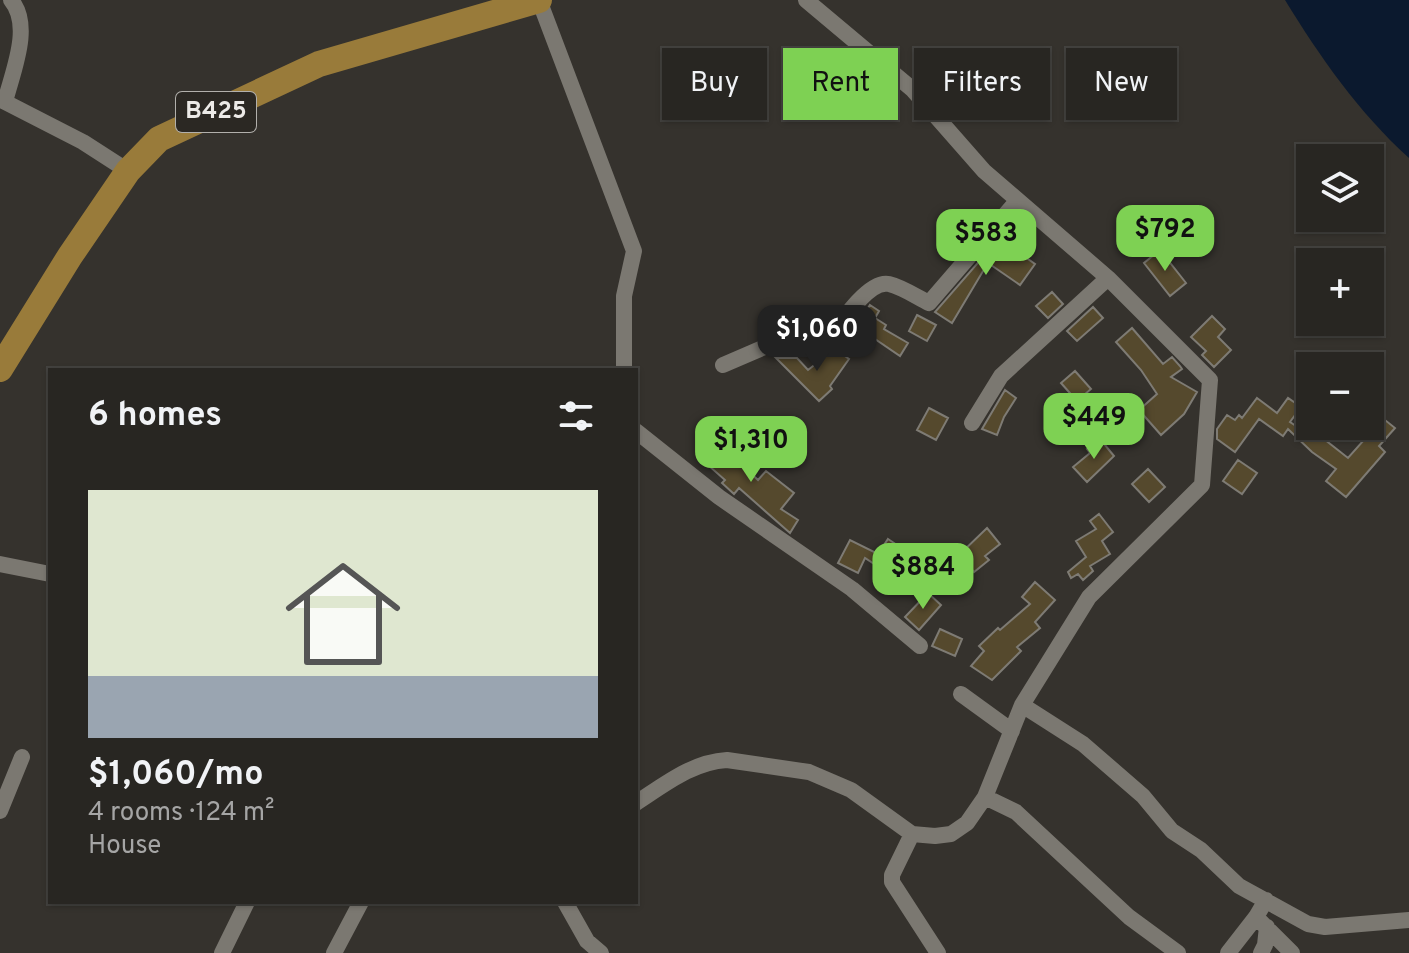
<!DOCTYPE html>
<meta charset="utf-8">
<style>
:root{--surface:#282622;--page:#302e2a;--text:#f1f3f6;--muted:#a5a5a5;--line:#444340;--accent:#7ed153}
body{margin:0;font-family:Overpass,sans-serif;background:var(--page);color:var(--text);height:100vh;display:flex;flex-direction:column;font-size:30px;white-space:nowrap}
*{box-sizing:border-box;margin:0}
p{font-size:26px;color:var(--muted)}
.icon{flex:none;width:44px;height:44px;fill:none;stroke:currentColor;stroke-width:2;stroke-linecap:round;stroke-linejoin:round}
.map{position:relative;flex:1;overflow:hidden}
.drawer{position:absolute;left:48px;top:368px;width:590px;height:536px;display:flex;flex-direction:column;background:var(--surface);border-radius:0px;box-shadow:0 2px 6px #0004,0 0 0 2px var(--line)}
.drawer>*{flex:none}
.hud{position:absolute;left:662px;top:48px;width:626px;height:72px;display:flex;gap:16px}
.controls{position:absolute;left:1296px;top:144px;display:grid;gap:16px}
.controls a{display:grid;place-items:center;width:88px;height:88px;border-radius:0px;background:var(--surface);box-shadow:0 2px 6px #0004,0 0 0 2px var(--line);font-size:40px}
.price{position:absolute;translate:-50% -68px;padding:0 18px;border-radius:16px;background:var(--accent);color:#111;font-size:26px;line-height:52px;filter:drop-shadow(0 2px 4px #0008)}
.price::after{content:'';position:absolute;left:50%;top:48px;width:24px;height:18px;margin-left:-12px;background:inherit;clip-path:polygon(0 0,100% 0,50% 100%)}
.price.current{background:#222;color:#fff}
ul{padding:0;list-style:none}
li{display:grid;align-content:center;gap:16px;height:424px;padding:0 40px}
li span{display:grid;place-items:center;height:248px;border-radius:0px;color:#555}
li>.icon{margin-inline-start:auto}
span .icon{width:144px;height:144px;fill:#fffc;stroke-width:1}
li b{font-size:34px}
h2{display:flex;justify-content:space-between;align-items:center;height:96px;padding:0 40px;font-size:34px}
.tag{padding:0 28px;border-radius:0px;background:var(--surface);box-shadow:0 2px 6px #0004,0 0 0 2px var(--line);font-size:28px;line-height:72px}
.tag.current{background:var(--accent);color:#111}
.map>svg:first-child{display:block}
.water{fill:#0b192e}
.building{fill:#55492d;stroke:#7e7b74;stroke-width:2}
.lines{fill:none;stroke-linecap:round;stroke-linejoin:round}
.street{stroke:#7b7871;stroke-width:16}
.primary{stroke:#997b3a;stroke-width:26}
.labels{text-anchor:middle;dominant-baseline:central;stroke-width:7;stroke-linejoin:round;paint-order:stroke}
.shield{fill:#2b2823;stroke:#b2b0ac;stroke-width:2}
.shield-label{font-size:24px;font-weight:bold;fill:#eceae7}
</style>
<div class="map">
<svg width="1409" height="953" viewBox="0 0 1409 953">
<rect width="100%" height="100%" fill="#35322d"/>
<path class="water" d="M1285,0H1409V158C1359,113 1320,57 1285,0Z"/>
<path class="building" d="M997,241L1014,257L1018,252L1035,264L1020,285L991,265L988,268L986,266L952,323L935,312Z
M1160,250L1186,283L1170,296L1144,263Z
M1052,292L1063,304L1048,318L1036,306Z
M870,305L879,311L875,318L886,325L884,329L908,343L900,356L856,326Z
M1093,307L1103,318L1077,341L1067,331Z
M917,315L936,325L927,341L909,331Z
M1212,316L1225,329L1218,337L1231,350L1214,367L1202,355L1206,351L1191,337Z
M1132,328L1163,364L1172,357L1180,366L1182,369L1171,377L1197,392L1184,414L1161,435L1139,410L1157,394L1141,370L1116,342Z
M835,349L849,359L830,386L832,389L819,401L776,358H797L808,370Z
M1075,371L1091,389L1077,401L1061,383Z
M1005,390L1016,398L1004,417L997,435L982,429Z
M1257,398L1277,413L1288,398L1301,407L1290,422L1308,434L1315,426H1319L1328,434L1324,439L1348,458L1372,431L1370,429V408L1395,428L1379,446L1385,452L1346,497L1326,481L1336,469L1312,452L1288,429L1283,436L1259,419L1235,452L1217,439V429L1227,415L1235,420L1239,415L1242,418Z
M929,408L948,418L936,440L917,430Z
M1100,439L1114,456L1087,482L1073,467L1090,453L1087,449Z
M715,440L758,480L766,471L794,493L781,509L798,520L790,533L739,488L734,494L722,483L725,480L699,457Z
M1238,460L1257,473L1242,494L1223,481Z
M1148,469L1165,487L1149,502L1132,484Z
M1099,514L1113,532L1102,541L1110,554L1090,566L1093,571L1083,580L1078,574L1071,578L1068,572L1086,557L1076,541L1096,529L1090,521Z
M987,528L1000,544L985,556L989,560L974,572L960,554Z
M888,539L900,547L885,571L865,558L858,573L838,563L850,540L878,554Z
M1035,582L1055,600L1035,622L1040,628L1017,647L1021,651L992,680L971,666L984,651L979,646L998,628L1000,630L1030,604L1022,597Z
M928,593L941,605L919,630L905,617Z
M940,629L962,639L955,656L932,646Z"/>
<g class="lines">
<path class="street" d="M11,0C33,26 12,73 5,102L83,142L128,171
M539,0L634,251L624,296V370
M723,365L767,346L823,347C835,331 867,279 889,284C902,287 917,297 929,303L1017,201
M972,423L1001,376L1108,278
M636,431L719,497L852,589L920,646
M0,564L50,574
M961,694L1012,731
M1022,705L1083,744L1143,796L1172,831L1201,850L1239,886L1308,924L1325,927L1409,920
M985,797L1016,812L1129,917L1178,953
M636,803C664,785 692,762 727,760L809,772L851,790L912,834L935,836L951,834L967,823L985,797L1022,705L1089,597L1202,485L1210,380L1108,278L984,171L912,89L806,0
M0,811L22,757
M912,834L892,875V882L938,953
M565,902L587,941L601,953
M1256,917L1292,953
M222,953L247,902
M334,953L361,902
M1228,953L1256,917L1266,900
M1261,953L1265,945L1267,927"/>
<path class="primary" d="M0,369L70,256L128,171L159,139L319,64L539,0"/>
</g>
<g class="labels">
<rect class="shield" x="176" y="92" width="80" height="40" rx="6"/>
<g class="shield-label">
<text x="216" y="112">B425</text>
</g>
</g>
</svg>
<div class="controls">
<a><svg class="icon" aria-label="layers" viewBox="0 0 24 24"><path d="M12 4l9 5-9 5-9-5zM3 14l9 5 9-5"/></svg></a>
<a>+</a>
<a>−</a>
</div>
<b class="price" style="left:1165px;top:273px">$792</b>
<b class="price" style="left:986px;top:277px">$583</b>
<b class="price current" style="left:817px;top:373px">$1,060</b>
<b class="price" style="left:1094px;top:461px">$449</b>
<b class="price" style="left:751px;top:484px">$1,310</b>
<b class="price" style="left:923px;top:611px">$884</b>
<div class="hud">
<a class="tag">Buy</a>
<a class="tag current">Rent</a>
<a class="tag">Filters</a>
<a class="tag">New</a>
</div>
<section class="drawer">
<h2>6 homes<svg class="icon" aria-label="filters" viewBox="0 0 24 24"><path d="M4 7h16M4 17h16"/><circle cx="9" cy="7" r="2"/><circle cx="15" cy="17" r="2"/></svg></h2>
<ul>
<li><span style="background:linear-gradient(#dfe7d0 75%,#9aa5b1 0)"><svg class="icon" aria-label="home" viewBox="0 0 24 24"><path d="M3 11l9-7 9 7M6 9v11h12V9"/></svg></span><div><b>$1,060/mo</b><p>4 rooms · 124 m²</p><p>House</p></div></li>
</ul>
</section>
</div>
